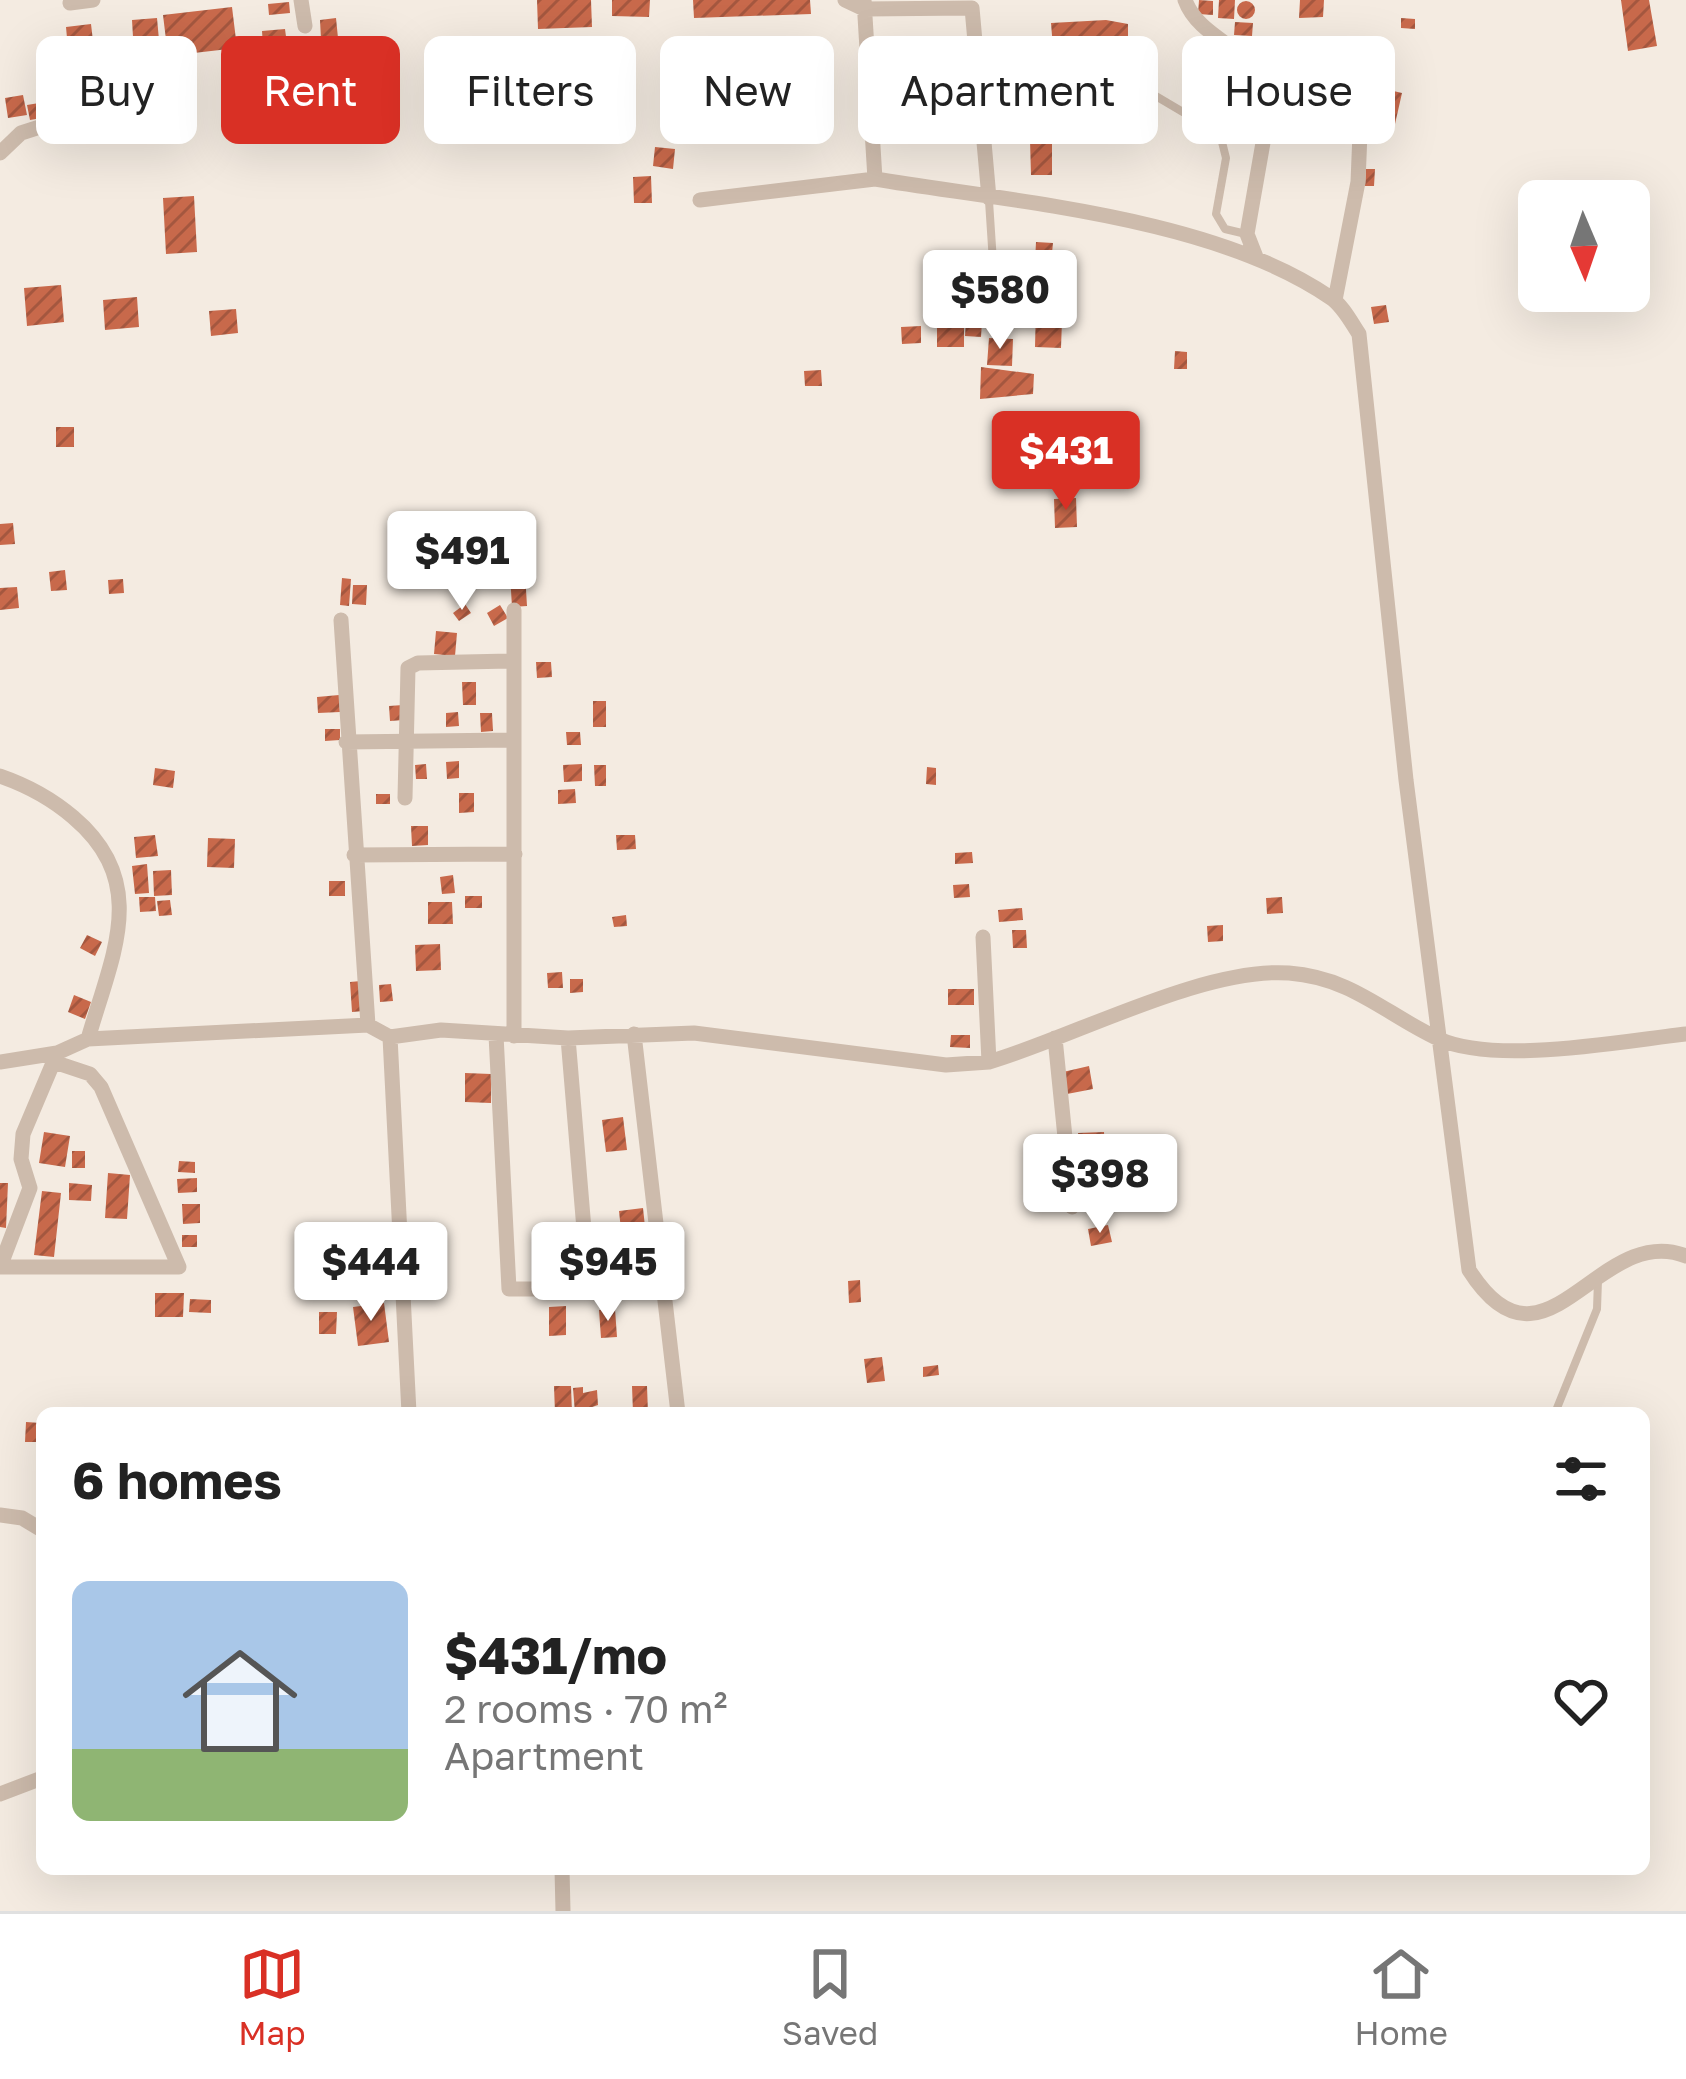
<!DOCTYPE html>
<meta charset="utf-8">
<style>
:root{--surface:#fff;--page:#f2f2f2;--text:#222;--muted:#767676;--line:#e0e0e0;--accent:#d93025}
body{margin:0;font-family:"Golos Text",sans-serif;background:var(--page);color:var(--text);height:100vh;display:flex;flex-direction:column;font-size:45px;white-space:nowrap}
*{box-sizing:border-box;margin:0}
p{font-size:39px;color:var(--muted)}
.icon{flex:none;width:66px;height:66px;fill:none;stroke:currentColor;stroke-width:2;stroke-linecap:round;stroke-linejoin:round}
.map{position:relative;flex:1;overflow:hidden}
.panel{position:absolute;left:36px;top:1407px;width:1614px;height:468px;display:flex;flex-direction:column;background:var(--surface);border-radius:18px;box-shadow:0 12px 48px #0002}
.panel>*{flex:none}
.guide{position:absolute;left:36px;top:36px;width:1614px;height:108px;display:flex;gap:24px}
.needle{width:78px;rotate:178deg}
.buttons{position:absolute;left:1518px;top:180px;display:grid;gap:24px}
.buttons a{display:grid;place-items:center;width:132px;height:132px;border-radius:18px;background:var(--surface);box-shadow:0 12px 48px #0002;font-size:60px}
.price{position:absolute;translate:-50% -102px;padding:0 27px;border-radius:12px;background:#fff;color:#222;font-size:39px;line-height:78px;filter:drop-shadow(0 3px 6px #0008)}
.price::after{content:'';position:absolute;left:50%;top:72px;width:36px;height:27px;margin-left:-18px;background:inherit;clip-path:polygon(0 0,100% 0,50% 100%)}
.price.selected{background:var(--accent);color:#fff}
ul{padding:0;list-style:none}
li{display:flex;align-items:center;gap:36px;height:300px;padding:0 36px}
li+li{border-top:3px solid var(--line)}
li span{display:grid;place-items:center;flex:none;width:336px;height:240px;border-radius:18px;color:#555}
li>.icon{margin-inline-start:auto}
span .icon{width:144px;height:144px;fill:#fffc;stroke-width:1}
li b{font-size:51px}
h2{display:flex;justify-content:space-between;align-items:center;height:144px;padding:0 36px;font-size:51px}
.chip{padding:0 42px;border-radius:18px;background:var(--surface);box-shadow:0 12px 48px #0002;font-size:42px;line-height:108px}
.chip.selected{background:var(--accent);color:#fff}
.tabs{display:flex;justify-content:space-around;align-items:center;height:168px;border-top:3px solid var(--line);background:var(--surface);font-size:33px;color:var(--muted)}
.tabs a{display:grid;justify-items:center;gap:6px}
.tabs .selected{color:var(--accent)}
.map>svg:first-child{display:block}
.building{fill:url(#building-hatch)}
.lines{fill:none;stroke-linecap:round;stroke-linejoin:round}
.lane{stroke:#cdbbac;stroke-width:8}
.street{stroke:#cdbbac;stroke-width:15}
</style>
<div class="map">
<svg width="1686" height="1911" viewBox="0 0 1686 1911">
<defs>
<pattern id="building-hatch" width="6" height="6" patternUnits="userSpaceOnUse" patternTransform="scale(3)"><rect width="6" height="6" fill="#c8694b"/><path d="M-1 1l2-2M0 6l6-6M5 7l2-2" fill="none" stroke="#a4573f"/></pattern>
</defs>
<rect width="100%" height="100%" fill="#f4ebe1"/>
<path class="building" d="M537,0H591L592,27L538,29Z
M612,0H650L649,17L612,16Z
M693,0H810L811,14L694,18Z
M1199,0L1213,1V15L1198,14Z
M1219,0H1235L1234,19L1218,18Z
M1300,0H1324L1323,17L1299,18Z
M1621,0H1649L1657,46L1628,51Z
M1237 10a9 9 0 1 1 18 0a9 9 0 1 1-18 0Z
M289,2L290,13L269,15L268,4Z
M232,7L237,48L168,56L163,15Z
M157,18L161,62L70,71L66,27L91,24L93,41L133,37L132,20Z
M336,18L338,38L321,39L320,20Z
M1401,18L1415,19V29L1401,28Z
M1106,20L1128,24V39L1053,48L1051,23Z
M1235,22L1253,23L1252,36L1234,35Z
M285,29L287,44L263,46L262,31Z
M288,47L289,65L256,68L254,50Z
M1200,53L1211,60L1206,69L1194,61Z
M1029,60H1047V96H1030Z
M1375,62H1394L1393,74L1375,73Z
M1351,81L1402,93L1395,124L1378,119L1381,108L1363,103L1361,115L1343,111Z
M133,90L138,108L109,116L104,98Z
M71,93L73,110L50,113L48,95Z
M23,95L27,115L8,118L5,98Z
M1035,100H1050V129H1035Z
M273,102L276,133L261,134L258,104Z
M39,103L42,118L30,120L27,105Z
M308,105L309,115L294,116L293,106Z
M1284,119L1295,120L1294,137L1283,136Z
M1030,140H1052V175H1031Z
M655,147L675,149L673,169L653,166Z
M1366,169H1375L1374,186H1365Z
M651,176L652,203H634L633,177Z
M194,196L197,252L166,254L163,198Z
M1036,242L1053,243L1051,263L1035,262Z
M1037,265H1064L1061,348L1035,347Z
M937,279H964V347H937Z
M980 300a20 20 0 1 1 40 0a20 20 0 1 1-40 0Z
M61,285L64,322L27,326L24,288Z
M137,297L139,327L105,330L103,300Z
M1386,305L1389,322L1374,324L1371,307Z
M236,309L238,333L211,336L209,311Z
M966,321H982L981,337L965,336Z
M921,326V343L902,344L901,327Z
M989,338L1013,339L1012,366L987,365Z
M1175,351L1187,352V369H1174Z
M981,367L1034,374L1033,394L980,399Z
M821,370L822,386H805L804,371Z
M1068,423L1070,451L1048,453L1046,425Z
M56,427H74V447H56Z
M1076,498L1077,527L1055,528L1054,499Z
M13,523L15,544L0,545V524Z
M65,570L67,590L51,591L49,572Z
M525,573L527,606L512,607L510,574Z
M342,578L351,579L349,606L340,605Z
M123,579L124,593L109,594L108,580Z
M353,585H367L366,605L352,604Z
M17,587L19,608L0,610V588Z
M465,604L471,613L459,621L453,613Z
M500,605L508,618L494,626L487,613Z
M436,631L457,633L455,656L434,654Z
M536,662H551L552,677L537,678Z
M462,682H476V705H463Z
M339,695L340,712L318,713L317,697Z
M593,701H606V727H593Z
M403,705L404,720L390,721L389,706Z
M458,712L459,726L446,727V713Z
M480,713H492L493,731L481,732Z
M325,729H340V740L325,741Z
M566,732H580L581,745H567Z
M459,761V778L447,779L446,762Z
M426,764L427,779H416L415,765Z
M582,764V781L564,782L563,765Z
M594,765H606V786H595Z
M927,767L936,768V785L926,784Z
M155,768L175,771L173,788L153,785Z
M575,789L576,803L558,804V790Z
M459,793H474V812L459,813Z
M376,794H390V804H376Z
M411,826H428V845L412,846Z
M155,835L158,856L136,858L134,837Z
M616,835H635L636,849L617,850Z
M208,838L235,839L234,868L207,867Z
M972,852L973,863L955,864V853Z
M147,864L149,893L135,894L132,866Z
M171,870L172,895L154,896L153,871Z
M453,875L455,893L442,894L440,877Z
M329,881H345V896H329Z
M969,884L970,897L954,898L953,885Z
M465,896H482V908H465Z
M139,897H155L156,911L140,912Z
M1282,897L1283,913L1267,914L1266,898Z
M170,900L172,915L159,916L157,901Z
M428,902H452L453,924H428Z
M1022,908L1023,920L999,922L998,910Z
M626,915L627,926L614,927L612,917Z
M1223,925V941L1208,942L1207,926Z
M1012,930H1026L1027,948H1013Z
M87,935L102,942L95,956L80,948Z
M440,944L441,970L416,971L415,945Z
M562,972L563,988H548L547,973Z
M570,979H583V992L570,993Z
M361,981L364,1011L352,1012L350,982Z
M391,984L393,1001L380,1002L379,985Z
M948,989H974V1005H948Z
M74,995L91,1002L85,1019L68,1012Z
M951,1035H970V1048L950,1047Z
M1089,1066L1093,1089L1067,1094L1063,1072Z
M465,1073L491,1074V1103L465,1102Z
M623,1117L627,1150L606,1152L602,1120Z
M44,1132L70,1136L65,1167L39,1163Z
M1104,1132L1105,1153L1079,1154L1078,1133Z
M72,1151H85V1168H72Z
M179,1161L195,1162V1173L178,1172Z
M108,1173L130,1175L127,1219L105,1218Z
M197,1178V1192L178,1193L177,1179Z
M0,1183H8L6,1228L0,1227Z
M69,1183L92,1185L91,1201L69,1200Z
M42,1191L61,1193L54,1257L34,1255Z
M182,1204H200V1223L183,1224Z
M643,1208L648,1255L624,1258L619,1211Z
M1108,1225L1112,1242L1091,1246L1088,1229Z
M182,1235H197V1247H182Z
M534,1236H553L552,1261L533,1260Z
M860,1280L861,1302L849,1303L848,1281Z
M155,1293H184L183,1317H155Z
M190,1299L211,1300V1313L189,1312Z
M384,1303L389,1342L358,1346L353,1307Z
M566,1306V1335L549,1336V1307Z
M615,1309L617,1337L601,1338L599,1310Z
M319,1312H337L336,1334H319Z
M882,1357L885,1381L867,1383L864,1359Z
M938,1365L939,1375L923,1377V1367Z
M554,1386H571L572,1413H555Z
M632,1386H647L648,1413H633Z
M583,1387V1393L597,1390L598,1405L575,1413L573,1388Z
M26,1422L41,1423L39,1442H25Z"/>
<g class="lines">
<path class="lane" d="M1117,52L1127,79L1220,134L1226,158L1216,214L1225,229L1246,234
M989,201L994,277
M1555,1413L1597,1309L1598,1280"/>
<path class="street" d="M301,0L305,26
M845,0L864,9L972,8L989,198
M1185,0C1200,42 1261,50 1271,97L1247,234L1256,257
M70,3L93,0
M0,153L21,133L46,125
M875,179C1013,202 1214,217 1331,298C1343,306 1351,322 1359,334L1406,780L1469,1270C1545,1390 1598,1221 1686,1256
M700,200L875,179L864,0
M1335,300L1358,182L1360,133
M341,620L368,1025
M346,742L514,740
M0,776C26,785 52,799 73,817C151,883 112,955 88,1039L368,1025L390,1037L441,1030L568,1038L694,1033L946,1065L989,1062C1074,1037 1203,967 1289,973C1353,978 1385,1014 1439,1039C1496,1065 1623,1041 1686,1034
M405,798L408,668L418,663L514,661
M354,855L515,854
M983,937L989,1062
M634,1034L678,1413
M496,1035L509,1289H667
M514,1036V610
M390,1037L409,1413
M568,1038L589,1289
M1055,1038L1072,1207
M0,1062L57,1053L88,1039
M0,1267H179L101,1087L90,1074L54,1062
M0,1267L30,1188L21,1159L23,1134L56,1056
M0,1515L22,1518L42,1530
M0,1794L42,1778
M562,1869L563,1911"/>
</g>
</svg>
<div class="buttons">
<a><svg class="needle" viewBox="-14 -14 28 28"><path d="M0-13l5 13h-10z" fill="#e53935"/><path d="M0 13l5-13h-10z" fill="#767676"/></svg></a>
</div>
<b class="price" style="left:1000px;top:352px">$580</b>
<b class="price selected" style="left:1066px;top:513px">$431</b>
<b class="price" style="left:462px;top:613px">$491</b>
<b class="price" style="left:1100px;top:1236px">$398</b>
<b class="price" style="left:371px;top:1324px">$444</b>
<b class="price" style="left:608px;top:1324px">$945</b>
<div class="guide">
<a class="chip">Buy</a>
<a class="chip selected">Rent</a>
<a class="chip">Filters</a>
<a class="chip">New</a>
<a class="chip">Apartment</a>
<a class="chip">House</a>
</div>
<section class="panel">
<h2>6 homes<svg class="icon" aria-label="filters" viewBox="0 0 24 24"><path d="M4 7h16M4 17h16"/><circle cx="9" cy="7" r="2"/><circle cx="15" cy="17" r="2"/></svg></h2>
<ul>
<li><span style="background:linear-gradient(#a9c7e8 70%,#8fb573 0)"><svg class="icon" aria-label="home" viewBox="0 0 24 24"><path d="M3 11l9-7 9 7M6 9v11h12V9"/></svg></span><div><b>$431/mo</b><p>2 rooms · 70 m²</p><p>Apartment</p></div><svg class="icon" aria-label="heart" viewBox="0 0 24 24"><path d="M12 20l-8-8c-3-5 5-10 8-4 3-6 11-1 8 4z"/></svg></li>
</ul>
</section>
</div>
<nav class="tabs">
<a class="selected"><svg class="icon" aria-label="map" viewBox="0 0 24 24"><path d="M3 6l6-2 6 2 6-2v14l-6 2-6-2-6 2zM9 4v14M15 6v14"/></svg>Map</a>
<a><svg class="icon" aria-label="saved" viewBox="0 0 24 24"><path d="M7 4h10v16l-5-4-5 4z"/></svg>Saved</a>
<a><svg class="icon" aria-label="home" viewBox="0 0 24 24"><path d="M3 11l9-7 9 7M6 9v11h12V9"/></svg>Home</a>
</nav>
